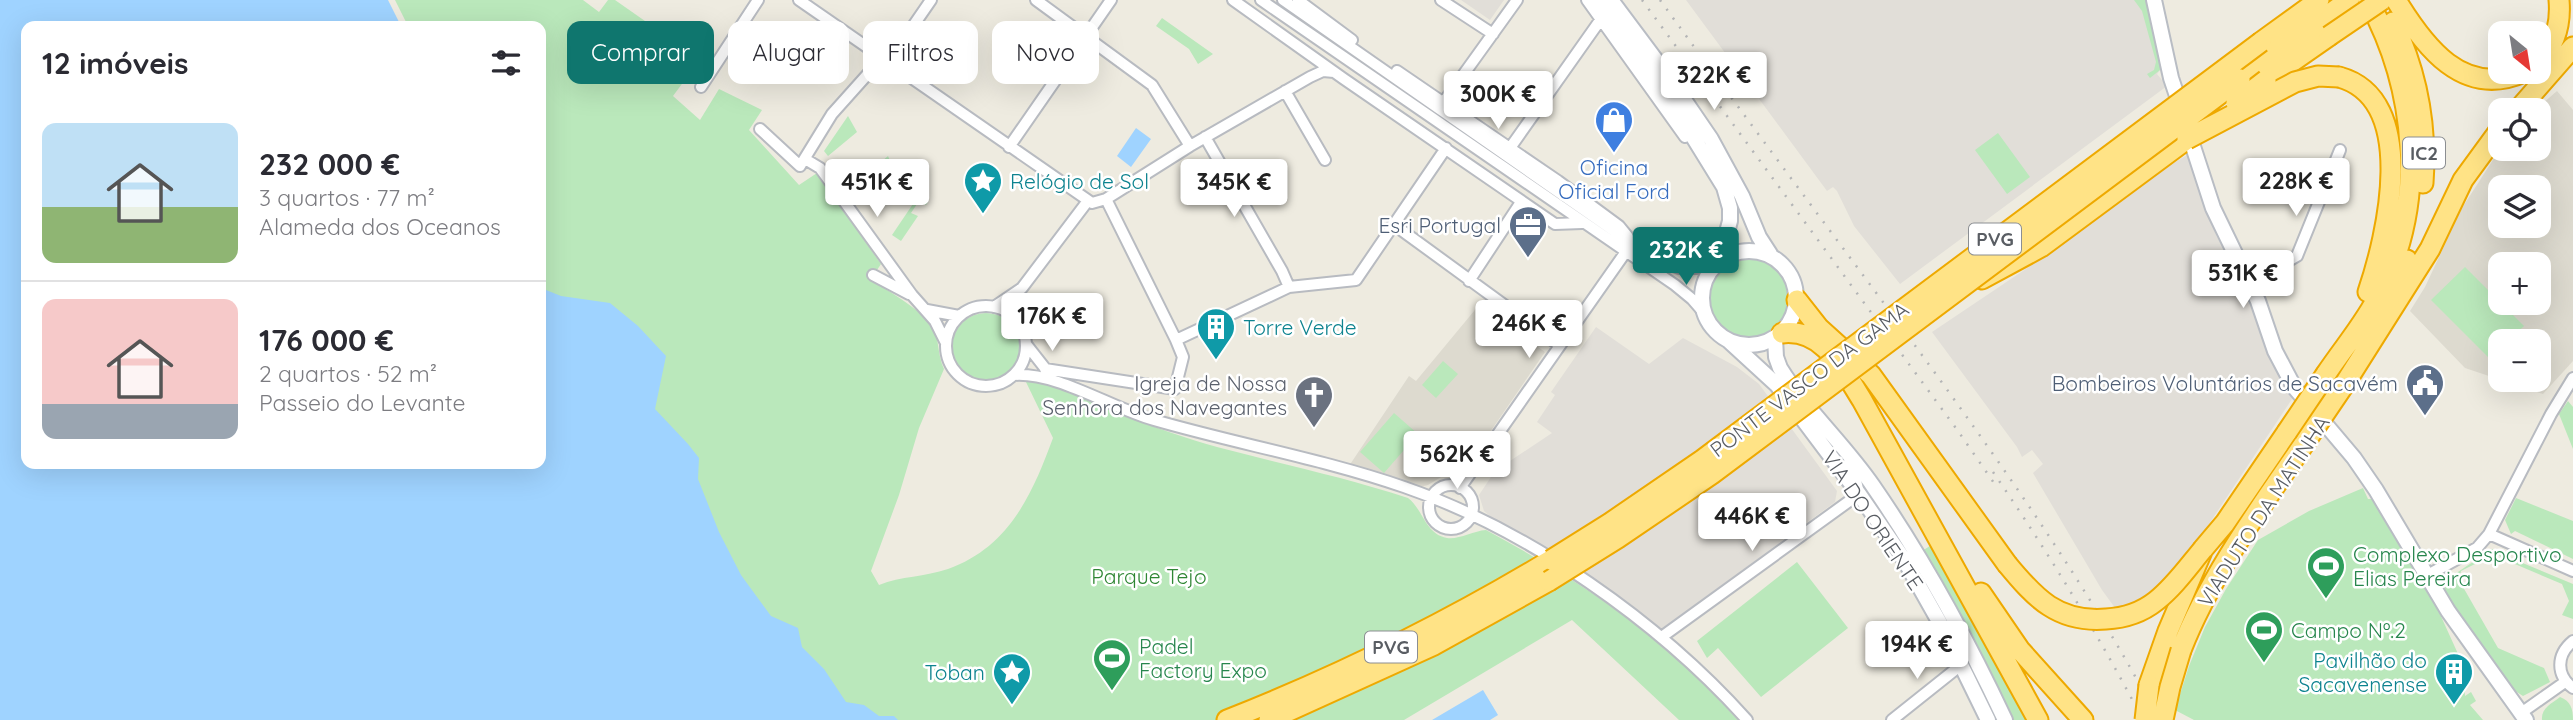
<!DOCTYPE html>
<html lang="pt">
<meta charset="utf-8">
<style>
:root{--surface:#fff;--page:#f7f7f7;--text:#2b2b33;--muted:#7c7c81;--line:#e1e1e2;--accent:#0f766e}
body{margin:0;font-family:Quicksand,sans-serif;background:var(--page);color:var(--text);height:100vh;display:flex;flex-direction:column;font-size:26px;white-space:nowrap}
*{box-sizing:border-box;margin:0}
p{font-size:23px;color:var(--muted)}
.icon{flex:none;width:38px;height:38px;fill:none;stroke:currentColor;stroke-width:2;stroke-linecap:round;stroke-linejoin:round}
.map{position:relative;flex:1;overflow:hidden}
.drawer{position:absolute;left:21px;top:21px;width:525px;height:448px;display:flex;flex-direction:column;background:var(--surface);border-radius:14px;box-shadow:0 7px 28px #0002}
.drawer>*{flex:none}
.banner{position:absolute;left:567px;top:21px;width:665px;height:63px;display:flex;gap:14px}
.needle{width:46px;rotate:150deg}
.controls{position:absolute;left:2488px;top:21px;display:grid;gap:14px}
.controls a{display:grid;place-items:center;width:63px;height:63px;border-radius:14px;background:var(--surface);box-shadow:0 7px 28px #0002;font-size:35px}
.price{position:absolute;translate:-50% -60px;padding:0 16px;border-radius:7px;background:#fff;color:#222;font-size:23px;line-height:46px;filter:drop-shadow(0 2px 4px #0008)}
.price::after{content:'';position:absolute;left:50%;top:42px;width:21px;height:16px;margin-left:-10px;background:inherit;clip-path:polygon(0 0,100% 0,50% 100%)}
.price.active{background:var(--accent);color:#fff}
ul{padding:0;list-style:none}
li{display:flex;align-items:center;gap:21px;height:175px;padding:0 21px}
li+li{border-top:2px solid var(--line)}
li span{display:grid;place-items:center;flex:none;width:196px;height:140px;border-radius:14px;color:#555}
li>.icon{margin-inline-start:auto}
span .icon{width:84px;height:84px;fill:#fffc;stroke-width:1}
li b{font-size:30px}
h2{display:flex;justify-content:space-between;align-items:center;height:84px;padding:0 21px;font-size:30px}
.tag{padding:0 24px;border-radius:14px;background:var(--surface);box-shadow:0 7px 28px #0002;font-size:24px;line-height:63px}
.tag.active{background:var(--accent);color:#fff}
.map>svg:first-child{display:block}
.industrial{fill:#e1ded8}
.education{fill:#dddacf;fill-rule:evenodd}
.green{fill:#bae8bb}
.water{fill:#9fd3ff}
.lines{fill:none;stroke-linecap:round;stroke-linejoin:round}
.street-casing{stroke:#b8bbc1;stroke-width:14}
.secondary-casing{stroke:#b9bdc4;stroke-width:18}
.highway-casing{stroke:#eea900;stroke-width:23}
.street{stroke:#fff;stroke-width:10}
.secondary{stroke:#fff;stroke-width:14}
.highway{stroke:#ffe386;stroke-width:19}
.rail{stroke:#b4b5b6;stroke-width:2.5;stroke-dasharray:2 9;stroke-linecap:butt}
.highway-bridge-casing{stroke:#eea900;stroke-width:23;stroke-linecap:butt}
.highway-bridge{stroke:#ffe386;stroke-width:19}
.labels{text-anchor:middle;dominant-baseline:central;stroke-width:5;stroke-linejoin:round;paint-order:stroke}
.shield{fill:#fff;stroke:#8b8e92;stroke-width:2}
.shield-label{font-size:19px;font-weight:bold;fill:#595d63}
.shop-label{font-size:21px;fill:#366cbe;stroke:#fff}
.culture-label{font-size:21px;fill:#0d838f;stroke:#fff;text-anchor:start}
.service-label{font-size:21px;fill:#4e5e75;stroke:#fff;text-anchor:end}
.street-label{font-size:21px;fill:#595d63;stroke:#fff}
.worship-label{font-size:21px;fill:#5b616d;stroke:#fff;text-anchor:end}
.leisure-label{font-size:21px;fill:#27864d;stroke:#fff;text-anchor:start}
.park-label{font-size:21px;fill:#2e8633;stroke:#fff}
</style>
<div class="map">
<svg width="2573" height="720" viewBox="0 0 2573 720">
<rect width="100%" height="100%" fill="#eeebe0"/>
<path class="industrial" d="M1461,0H1504L1490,20Z
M1686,0H2146L2160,70L2157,74L2167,86L1900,284L1854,226L1837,191L1833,187L1827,191Z
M2189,154L2216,235L2233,269L2228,282L2239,302L2251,303L2266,349L2292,399L2189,554L2156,593L2118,612L2102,590L2033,473L2043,464L2032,450L2022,457L2017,447L1932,332L2048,254L2158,172Z
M1596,327L1649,364L1683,338L1737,367L1759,384L1837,491L1835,502L1662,629L1571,562L1491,517L1484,511L1479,495L1495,471L1552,433L1537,422L1555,395L1551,392Z"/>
<path class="education" d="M2557,91L2573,110V361L2543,394L2465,368L2410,311L2425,287L2462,208L2500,149H2539V110H2535ZM2501,187H2539V226H2501ZM2501,264H2539V303H2501ZM2501,341H2539V380H2501Z
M1479,305L1545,352L1466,467L1459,475L1441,477L1428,485L1420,487L1349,466L1409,376L1416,381Z"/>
<path class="green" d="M395,0H583L599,12L608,0H615L675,42L671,48L696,65L673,96L700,120L719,89L762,110L749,130L799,185L817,173L881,264L871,279C887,291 928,313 935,331C939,343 938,356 944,369L919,428L899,495L871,571L879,585C901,576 925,577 948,569C1009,547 1032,495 1053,438L1026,382C1050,376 1097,406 1121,415C1152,426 1184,438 1217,447C1281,464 1345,477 1408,498C1423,509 1425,534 1447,538C1458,540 1473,531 1486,530C1558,569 1630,613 1689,670C1706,686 1722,703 1738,720H1679L1572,620L1404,720H586L541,464V26H408Z
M2134,0H2146L2161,60L2160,70L2150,78L2147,74L2154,70L2156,62L2142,11Z
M1162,18L1213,54L1198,64L1189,49L1156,26Z
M848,116L857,132L828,156L824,151Z
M1998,133L2030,177L2007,194L1975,150Z
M888,156L891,163L882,169L887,177L886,180L864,196L855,184Z
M919,195L928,202L926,205L919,201L911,213L918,216L901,241L892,235Z
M1710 298a39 39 0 1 1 78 0a39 39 0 1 1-78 0Z
M2465,267L2524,326L2508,341H2501V349L2490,359L2431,300Z
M952 347a34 34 0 1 1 68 0a34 34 0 1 1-68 0Z
M1443,361L1458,374L1436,398L1422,385Z
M2568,401L2573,407V449L2559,414Z
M1394,413L1418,434L1384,473L1360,452Z
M2363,488L2368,499H2374L2439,612L2469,678L2464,683L2465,696L2471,692L2476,701L2470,705L2483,720H2194L2175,710L2189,666L2205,627L2226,589L2258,540L2309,511Z
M2516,498L2573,521V559L2515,531L2511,534L2505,520Z
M1933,544L2029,720H2010L1922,551Z
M2492,549L2505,551L2508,557L2573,584V619L2562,615L2569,601L2562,584L2503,559L2497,553L2461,571L2459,580L2498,648L2544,668L2550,682L2523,696L2509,687L2443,592L2449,578Z
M1797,562L1848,628L1761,697L1718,648L1707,658L1697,641Z
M2560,697C2571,701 2573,709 2573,720H2542C2541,708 2551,704 2560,697Z"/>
<path class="water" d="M0,0H388L401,26H26V464H541V288L561,296L610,303L638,326L666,356L655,409L688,444L699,458L698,479L719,532L741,575L771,616L798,628L802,647L824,669L846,702L864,705L879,716H894L898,720H0Z
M1136,128L1151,139L1131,167L1117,156Z
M1483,690L1498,715L1490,720H1432Z"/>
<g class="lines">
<defs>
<path id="street" d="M799,0L1092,203L1106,199L1190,146L1310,77L1323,71L1334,72
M1036,0L1152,85L1190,146
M1233,0L1344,79L1555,224L1582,223
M1261,0L1675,285L1692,299L1705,314
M1283,0L1653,258L1679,268H1713
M1298,0L1352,40
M1441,0L1493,34
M1587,0L1685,137
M889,61L931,0
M1397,71L1558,181L1619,226L1628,237
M701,87L758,0
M1285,91L1325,160
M1443,103L1517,0
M760,129L800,166L832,114L883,57
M1205,137L1282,271L1289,287
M1009,147L1111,0
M1510,148L1601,19
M805,159L820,168L912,295L935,321L945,341
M1106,199L1176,340
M1393,224L1559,345
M873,275L909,294
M1469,281L1521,202
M2250,283L2297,256L2340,150
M946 346a40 40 0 1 1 80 0a40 40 0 1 1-80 0Z
M994,307L1022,288L1087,202
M927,310L959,316
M1026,344L1048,372
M1045,369L1175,389L1183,357L1176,340L1289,287L1356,280L1446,148
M1014,375C1057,372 1111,408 1154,420C1237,444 1323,459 1404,487C1529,530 1659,622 1747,720
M1429 507a22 22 0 1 1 44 0a22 22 0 1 1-44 0Z
M1460,488L1625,253
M2489,534L2573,571
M2426,576L2477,548L2489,534L2551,414L2573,378
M1663,636L1859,494L1854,471L1849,462
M2573,641C2556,655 2556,675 2573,688
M2521,713L2565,682
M1892,720L1961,665"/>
<path id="secondary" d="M1597,0L1661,85L1724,187L1730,208V221L1719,261
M1611,0L1670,79L1711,139L1742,196L1759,237L1770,254
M2154,0L2171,78L2182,111
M2188,131L2213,208L2258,301L2275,351L2294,387L2354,458L2376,490L2448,611L2526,720
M1702 298a47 47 0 1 1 94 0a47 47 0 1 1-94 0Z
M1775,338L1776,357L1780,368C1806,410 1845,445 1873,486C1924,560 1967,639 2005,720
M1729,341L1777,385L1859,494L1905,561L1945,632L1988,720"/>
<path id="highway" d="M2396,0C2424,46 2463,99 2524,72
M2393,22C2417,72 2427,127 2423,183
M2261,42L2319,0
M2539,61C2556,44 2561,23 2559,0
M2339,77C2420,99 2387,236 2368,292
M2240,79L2349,0
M2266,80L2329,36
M2518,110L2573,47
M1982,279L2041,247L2187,139
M1797,300L1819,328L1871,375L2007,564
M2391,309L2407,260
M1782,333C1824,328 1843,370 1862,400L2038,720
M2326,374C2344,347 2366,322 2380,293C2427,200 2417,90 2368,0
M2344,385L2430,249L2463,180L2501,128
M1981,593L2020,650L2083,720
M2181,650C2211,574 2260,508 2306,441
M2149,685L2168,631L2203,549L2225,523L2287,432
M1227,720C1339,676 1448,622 1551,560
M1269,720L1434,645L1549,581"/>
</defs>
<use href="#street" class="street-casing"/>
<use href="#secondary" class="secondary-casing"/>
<use href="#highway" class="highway-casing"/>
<use href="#street" class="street"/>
<use href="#secondary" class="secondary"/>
<use href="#highway" class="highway"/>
<path class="rail" d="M1642,0L1958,431L1994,483
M1660,0C1739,109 1820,217 1900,325C1993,452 2085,580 2159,720
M1993,472C2048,552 2098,634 2143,720"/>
<defs>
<path id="highway-bridge" d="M2329,36L2382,0
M2236,103L2266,80
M2187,139L2295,82L2318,76L2339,77
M2287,432L2326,374
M2306,441L2344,385
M1551,560L1610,523L1702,460L2261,42
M2007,564C2035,598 2058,623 2106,619C2124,618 2141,613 2156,601C2174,587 2188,567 2203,549
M1549,581L1618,538L1712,474L2240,79
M2145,720L2149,685
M2163,720L2170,687L2181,650"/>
</defs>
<use href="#highway-bridge" class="highway-bridge-casing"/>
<use href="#highway-bridge" class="highway-bridge"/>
</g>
<defs>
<symbol id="shop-pin" viewBox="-11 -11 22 30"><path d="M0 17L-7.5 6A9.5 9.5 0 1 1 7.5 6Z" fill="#3f7fe0" stroke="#fff"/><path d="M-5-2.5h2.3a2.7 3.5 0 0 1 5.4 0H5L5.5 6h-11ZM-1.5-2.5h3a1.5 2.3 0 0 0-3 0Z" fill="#fff"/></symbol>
<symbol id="sight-pin" viewBox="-11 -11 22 30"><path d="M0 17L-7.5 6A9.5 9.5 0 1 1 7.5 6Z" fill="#0f9aa8" stroke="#fff"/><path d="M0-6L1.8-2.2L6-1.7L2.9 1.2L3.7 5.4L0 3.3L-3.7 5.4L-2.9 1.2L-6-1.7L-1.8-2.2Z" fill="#fff"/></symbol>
<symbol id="office-pin" viewBox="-11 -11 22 30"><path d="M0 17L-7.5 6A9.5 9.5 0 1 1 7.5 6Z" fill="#5c6f8a" stroke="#fff"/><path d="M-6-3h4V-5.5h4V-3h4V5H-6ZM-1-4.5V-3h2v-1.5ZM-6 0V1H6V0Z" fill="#fff"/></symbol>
<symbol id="building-pin" viewBox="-11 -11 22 30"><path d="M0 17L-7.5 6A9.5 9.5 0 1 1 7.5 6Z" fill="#0f9aa8" stroke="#fff"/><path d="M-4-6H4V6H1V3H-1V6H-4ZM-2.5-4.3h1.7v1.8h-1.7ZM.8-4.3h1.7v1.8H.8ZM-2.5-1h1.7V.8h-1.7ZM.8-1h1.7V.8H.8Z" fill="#fff"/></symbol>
<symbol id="civic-pin" viewBox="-11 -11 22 30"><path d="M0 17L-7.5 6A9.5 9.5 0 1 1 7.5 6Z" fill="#5c6f8a" stroke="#fff"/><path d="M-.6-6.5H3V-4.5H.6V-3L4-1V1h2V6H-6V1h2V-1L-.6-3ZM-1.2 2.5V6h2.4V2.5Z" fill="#fff"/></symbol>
<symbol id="church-pin" viewBox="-11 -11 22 30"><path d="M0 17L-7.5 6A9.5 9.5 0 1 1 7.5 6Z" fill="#6b7280" stroke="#fff"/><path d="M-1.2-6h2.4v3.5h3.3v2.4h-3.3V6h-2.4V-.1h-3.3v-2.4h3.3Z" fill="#fff"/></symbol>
<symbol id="stadium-pin" viewBox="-11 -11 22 30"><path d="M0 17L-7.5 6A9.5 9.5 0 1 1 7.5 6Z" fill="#2e9e5b" stroke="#fff"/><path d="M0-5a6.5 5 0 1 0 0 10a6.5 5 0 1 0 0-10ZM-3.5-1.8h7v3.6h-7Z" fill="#fff"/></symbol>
</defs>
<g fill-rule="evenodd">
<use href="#shop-pin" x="1592" y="98" width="44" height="60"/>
<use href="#sight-pin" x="961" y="159" width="44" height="60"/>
<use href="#office-pin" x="1506" y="203" width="44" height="60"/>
<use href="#building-pin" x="1194" y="305" width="44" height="60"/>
<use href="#civic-pin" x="2403" y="361" width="44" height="60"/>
<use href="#church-pin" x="1292" y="373" width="44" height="60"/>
<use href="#stadium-pin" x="2304" y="544" width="44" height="60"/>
<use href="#stadium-pin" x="2242" y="608" width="44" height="60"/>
<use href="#stadium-pin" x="1090" y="636" width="44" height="60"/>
<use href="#sight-pin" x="990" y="650" width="44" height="60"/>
<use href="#building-pin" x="2432" y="650" width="44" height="60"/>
</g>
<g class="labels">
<g class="shield">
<rect x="2403" y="137.5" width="42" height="31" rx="5"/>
<rect x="1969" y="223.5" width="52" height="31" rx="5"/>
<rect x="1365" y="631.5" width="52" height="31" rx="5"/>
</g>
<g class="shield-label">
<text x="2424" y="153">IC2</text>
<text x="1995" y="239">PVG</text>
<text x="1391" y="647">PVG</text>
</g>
<g class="shop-label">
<text x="1614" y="167">Oficina<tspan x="1614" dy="24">Oficial Ford</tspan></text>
</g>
<g class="culture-label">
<text x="1010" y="181">Relógio de Sol</text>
<text x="1243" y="327">Torre Verde</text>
<text x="2427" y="660" text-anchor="end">Pavilhão do<tspan x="2427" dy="24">Sacavenense</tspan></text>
<text x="985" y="672" text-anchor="end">Toban</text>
</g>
<g class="service-label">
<text x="1501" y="225">Esri Portugal</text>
<text x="2398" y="383">Bombeiros Voluntários de Sacavém</text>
</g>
<g class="street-label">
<text transform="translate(1809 379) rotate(-37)">PONTE VASCO DA GAMA</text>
<text transform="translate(2263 511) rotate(-57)">VIADUTO DA MATINHA</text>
<text transform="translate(1873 520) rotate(56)">VIA DO ORIENTE</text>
</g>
<g class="worship-label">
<text x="1287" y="383">Igreja de Nossa<tspan x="1287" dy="24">Senhora dos Navegantes</tspan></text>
</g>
<g class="leisure-label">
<text x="2353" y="554">Complexo Desportivo<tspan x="2353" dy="24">Elias Pereira</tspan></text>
<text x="2291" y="630">Campo Nº.2</text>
<text x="1139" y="646">Padel<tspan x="1139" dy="24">Factory Expo</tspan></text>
</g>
<g class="park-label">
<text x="1149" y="576">Parque Tejo</text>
</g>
</g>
</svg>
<div class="controls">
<a><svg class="needle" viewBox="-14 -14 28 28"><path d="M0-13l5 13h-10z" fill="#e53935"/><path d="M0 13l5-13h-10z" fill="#7c7c81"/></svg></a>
<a><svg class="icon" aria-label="locate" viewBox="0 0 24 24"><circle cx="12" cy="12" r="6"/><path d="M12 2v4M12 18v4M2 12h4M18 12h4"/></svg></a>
<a><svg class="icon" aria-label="layers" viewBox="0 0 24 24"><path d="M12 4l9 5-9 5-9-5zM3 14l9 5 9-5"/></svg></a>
<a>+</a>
<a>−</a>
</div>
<b class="price" style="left:1714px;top:112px">322K €</b>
<b class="price" style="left:1498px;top:131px">300K €</b>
<b class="price" style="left:2296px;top:218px">228K €</b>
<b class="price" style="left:877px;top:219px">451K €</b>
<b class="price" style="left:1234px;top:219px">345K €</b>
<b class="price active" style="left:1686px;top:287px">232K €</b>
<b class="price" style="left:2243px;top:310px">531K €</b>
<b class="price" style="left:1052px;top:353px">176K €</b>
<b class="price" style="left:1529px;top:360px">246K €</b>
<b class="price" style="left:1457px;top:491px">562K €</b>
<b class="price" style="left:1752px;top:553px">446K €</b>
<b class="price" style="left:1917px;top:681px">194K €</b>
<div class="banner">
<a class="tag active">Comprar</a>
<a class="tag">Alugar</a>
<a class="tag">Filtros</a>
<a class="tag">Novo</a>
</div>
<section class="drawer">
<h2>12 imóveis<svg class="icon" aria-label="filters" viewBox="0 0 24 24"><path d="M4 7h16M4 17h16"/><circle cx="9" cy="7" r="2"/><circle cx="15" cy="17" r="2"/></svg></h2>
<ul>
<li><span style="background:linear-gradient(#bfe0f5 60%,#8fb573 0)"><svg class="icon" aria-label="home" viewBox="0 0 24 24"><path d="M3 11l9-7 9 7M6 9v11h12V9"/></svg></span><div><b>232 000 €</b><p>3 quartos · 77 m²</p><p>Alameda dos Oceanos</p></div></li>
<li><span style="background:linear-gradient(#f6c9c9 75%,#9aa5b1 0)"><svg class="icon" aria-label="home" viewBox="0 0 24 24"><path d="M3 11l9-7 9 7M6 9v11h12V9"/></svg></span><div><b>176 000 €</b><p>2 quartos · 52 m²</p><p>Passeio do Levante</p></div></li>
</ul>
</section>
</div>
